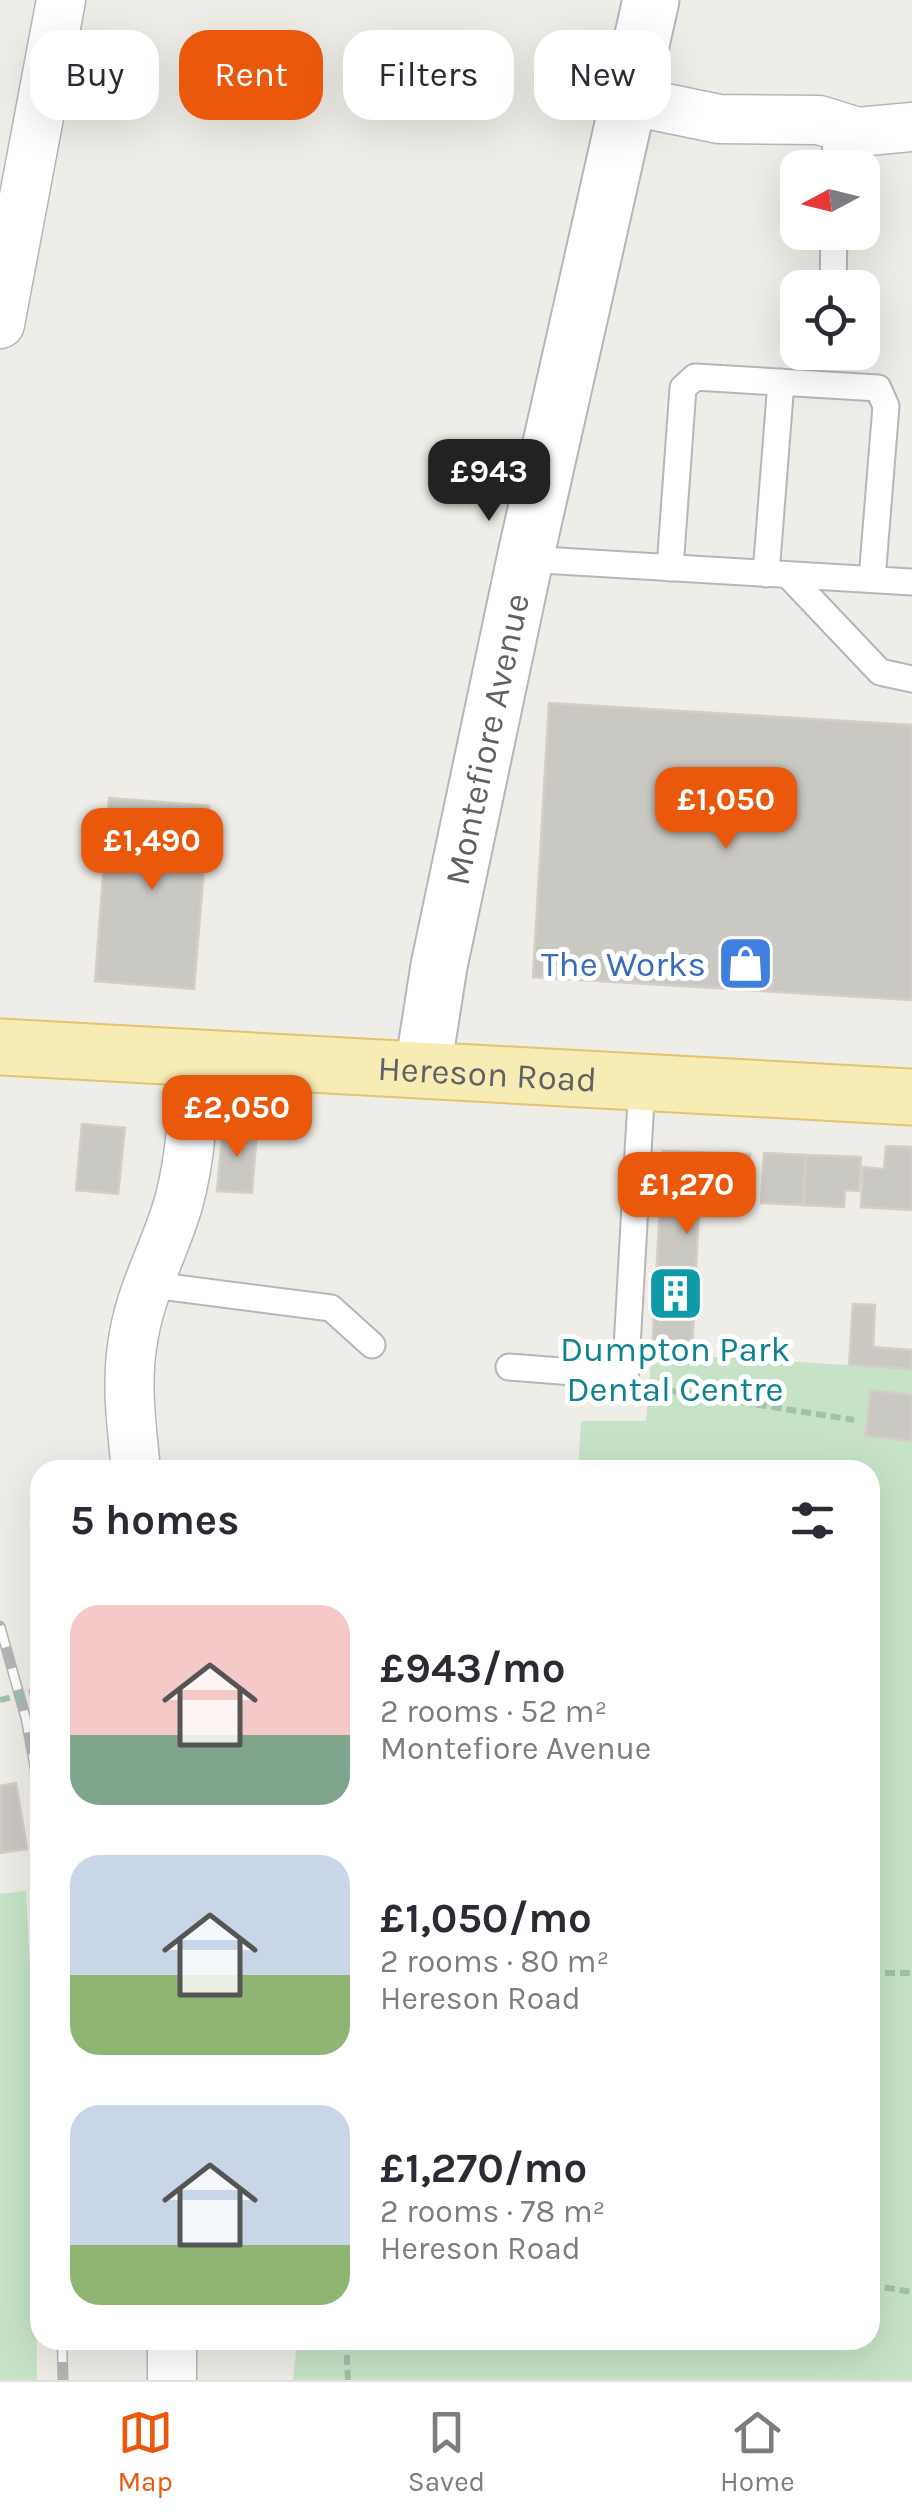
<!DOCTYPE html>
<meta charset="utf-8">
<style>
:root{--surface:#fff;--page:#f7f7f7;--text:#2b2b33;--muted:#7c7c81;--line:#e1e1e2;--accent:#ea580c}
body{margin:0;font-family:Karla,sans-serif;background:var(--page);color:var(--text);height:100vh;display:flex;flex-direction:column;font-size:38px;white-space:nowrap}
*{box-sizing:border-box;margin:0}
p{font-size:32px;color:var(--muted)}
.icon{flex:none;width:55px;height:55px;fill:none;stroke:currentColor;stroke-width:2;stroke-linecap:round;stroke-linejoin:round}
.map{position:relative;flex:1;overflow:hidden}
.sheet{position:absolute;left:30px;top:1460px;width:850px;height:890px;display:flex;flex-direction:column;background:var(--surface);border-radius:30px;box-shadow:0 10px 40px #0002}
.sheet>*{flex:none}
.banner{position:absolute;left:30px;top:30px;width:852px;height:90px;display:flex;gap:20px}
.needle{width:65px;rotate:263deg}
.fabs{position:absolute;left:780px;top:150px;display:grid;gap:20px}
.fabs a{display:grid;place-items:center;width:100px;height:100px;border-radius:20px;background:var(--surface);box-shadow:0 10px 40px #0002;font-size:50px}
.price{position:absolute;translate:-50% -85px;padding:0 22px;border-radius:20px;background:var(--accent);color:#fff;font-size:32px;line-height:65px;filter:drop-shadow(0 2px 5px #0008)}
.price::after{content:'';position:absolute;left:50%;top:60px;width:30px;height:22px;margin-left:-15px;background:inherit;clip-path:polygon(0 0,100% 0,50% 100%)}
.price.on{background:#222;color:#fff}
ul{padding:0;list-style:none}
li{display:flex;align-items:center;gap:30px;height:250px;padding:0 40px}
li span{display:grid;place-items:center;flex:none;width:280px;height:200px;border-radius:30px;color:#555}
li>.icon{margin-inline-start:auto}
span .icon{width:120px;height:120px;fill:#fffc;stroke-width:1}
li b{font-size:42px}
h2{display:flex;justify-content:space-between;align-items:center;height:120px;padding:0 40px;font-size:42px}
.tag{padding:0 35px;border-radius:30px;background:var(--surface);box-shadow:0 10px 40px #0002;font-size:35px;line-height:90px}
.tag.on{background:var(--accent);color:#fff}
.tabs{display:flex;justify-content:space-around;align-items:center;height:140px;border-top:2px solid var(--line);background:var(--surface);font-size:28px;color:var(--muted)}
.tabs a{display:grid;justify-items:center;gap:5px}
.tabs .on{color:var(--accent)}
.map>svg:first-child{display:block}
.green{fill:#c6e3c7}
.building{fill:#cac8c3;stroke:#d3cfc5;stroke-width:2.5}
.lines{fill:none;stroke-linecap:round;stroke-linejoin:round}
.service-casing{stroke:#b4b6ba;stroke-width:29}
.minor-casing{stroke:#b4b6ba;stroke-width:51}
.tertiary-casing{stroke:#b4b6ba;stroke-width:59}
.primary-casing{stroke:#e3c46b;stroke-width:59}
.path{stroke:#9fc2a9;stroke-width:6;stroke-dasharray:10 5;stroke-linecap:butt}
.service{stroke:#fff;stroke-width:25}
.minor{stroke:#fff;stroke-width:48}
.tertiary{stroke:#fff;stroke-width:55}
.primary{stroke:#f7edb4;stroke-width:55}
.rail-casing{stroke:#b4b5b5;stroke-width:11}
.rail{stroke:#fff;stroke-width:8;stroke-dasharray:22;stroke-linecap:butt}
.path-bridge{stroke:#9fc2a9;stroke-width:6;stroke-dasharray:10 5;stroke-linecap:butt}
.labels{text-anchor:middle;dominant-baseline:central;stroke-width:10;stroke-linejoin:round;paint-order:stroke}
.street-label{font-size:35px;fill:#5e6165;stroke:#fff}
.shop-label{font-size:35px;fill:#366cbe;stroke:#fff;text-anchor:end}
.culture-label{font-size:35px;fill:#0d838f;stroke:#fff}
</style>
<div class="map">
<svg width="912" height="2380" viewBox="0 0 912 2380">
<rect width="100%" height="100%" fill="#efede7"/>
<path class="green" d="M652,1353L912,1369V2380H293L297,2340H870V1470H578L581,1421H646Z
M26,1891L35,2062L37,2380H0V1894Z"/>
<path class="building" d="M549,703L912,725V1000L533,977Z
M109,798L209,806L194,989L95,981Z
M82,1124L125,1128L118,1194L76,1190Z
M223,1127L257,1130L252,1193L217,1191Z
M886,1146L912,1147V1210L861,1207L863,1167L884,1169Z
M663,1151L750,1154L748,1189L730,1188V1206L699,1205L692,1355L652,1353Z
M764,1153L806,1155L803,1205L761,1203Z
M806,1155L861,1157L859,1191L845,1190L844,1207L803,1205Z
M853,1304L875,1305L873,1347L912,1350V1369L849,1365Z
M871,1390L912,1395V1441L865,1436Z
M16,1783L27,1849L0,1853V1786Z"/>
<g class="lines">
<defs>
<path id="service" d="M835,168L836,128
M833,288L834,232
M525,559L912,582
M670,568L683,388L695,377L878,388L886,406L872,579
M766,574L781,382
M788,575L880,672L912,679
M145,1284L331,1308L372,1345
M509,1367L625,1376
M625,1383L642,1082"/>
<path id="minor" d="M627,100L719,119L819,120L858,132L912,127
M0,324L61,0
M136,1470C132,1429 126,1388 132,1347C139,1291 165,1252 179,1201C192,1153 193,1105 195,1056
M172,2340V2380"/>
<g id="tertiary">
<path id="s1" d="M423,1068L439,966L525,559L651,0"/>
</g>
<g id="primary">
<path id="s2" d="M0,1047L912,1097"/>
</g>
</defs>
<use href="#service" class="service-casing"/>
<use href="#minor" class="minor-casing"/>
<use href="#tertiary" class="tertiary-casing"/>
<use href="#primary" class="primary-casing"/>
<path class="path" d="M653,1388L854,1420
M870,1973H912
M870,2285L912,2292
M346,2340L348,2380"/>
<use href="#service" class="service"/>
<use href="#minor" class="minor"/>
<use href="#tertiary" class="tertiary"/>
<use href="#primary" class="primary"/>
<defs>
<path id="rail" d="M0,1626L26,1719L40,1796
M62,2340L63,2380"/>
</defs>
<use href="#rail" class="rail-casing"/>
<use href="#rail" class="rail"/>
<path class="path-bridge" d="M0,1700L40,1690"/>
</g>
<defs>
<symbol id="shop-square" viewBox="-11 -11 22 22"><rect x="-9" y="-9" width="18" height="18" rx="4" fill="#3f7fe0" stroke="#fff"/><path d="M-5-2.5h2.3a2.7 3.5 0 0 1 5.4 0H5L5.5 6h-11ZM-1.5-2.5h3a1.5 2.3 0 0 0-3 0Z" fill="#fff"/></symbol>
<symbol id="building-square" viewBox="-11 -11 22 22"><rect x="-9" y="-9" width="18" height="18" rx="4" fill="#0f9aa8" stroke="#fff"/><path d="M-4-6H4V6H1V3H-1V6H-4ZM-2.5-4.3h1.7v1.8h-1.7ZM.8-4.3h1.7v1.8H.8ZM-2.5-1h1.7V.8h-1.7ZM.8-1h1.7V.8H.8Z" fill="#fff"/></symbol>
</defs>
<g fill-rule="evenodd">
<use href="#shop-square" x="714" y="932" width="63" height="63"/>
<use href="#building-square" x="644" y="1262" width="63" height="63"/>
</g>
<g class="labels">
<g class="street-label">
<text stroke="none"><textPath href="#s1" startOffset="335">Montefiore Avenue</textPath></text>
<text stroke="none"><textPath href="#s2" startOffset="488">Hereson Road</textPath></text>
</g>
<g class="shop-label">
<text x="706" y="964">The Works</text>
</g>
<g class="culture-label">
<text x="675" y="1349">Dumpton Park<tspan x="675" dy="40">Dental Centre</tspan></text>
</g>
</g>
</svg>
<div class="fabs">
<a><svg class="needle" viewBox="-14 -14 28 28"><path d="M0-13l5 13h-10z" fill="#e53935"/><path d="M0 13l5-13h-10z" fill="#7c7c81"/></svg></a>
<a><svg class="icon" aria-label="locate" viewBox="0 0 24 24"><circle cx="12" cy="12" r="6"/><path d="M12 2v4M12 18v4M2 12h4M18 12h4"/></svg></a>
</div>
<b class="price on" style="left:489px;top:524px">£943</b>
<b class="price" style="left:726px;top:852px">£1,050</b>
<b class="price" style="left:152px;top:893px">£1,490</b>
<b class="price" style="left:237px;top:1160px">£2,050</b>
<b class="price" style="left:687px;top:1237px">£1,270</b>
<div class="banner">
<a class="tag">Buy</a>
<a class="tag on">Rent</a>
<a class="tag">Filters</a>
<a class="tag">New</a>
</div>
<section class="sheet">
<h2>5 homes<svg class="icon" aria-label="filters" viewBox="0 0 24 24"><path d="M4 7h16M4 17h16"/><circle cx="9" cy="7" r="2"/><circle cx="15" cy="17" r="2"/></svg></h2>
<ul>
<li><span style="background:linear-gradient(#f6c9c9 65%,#7fa58c 0)"><svg class="icon" aria-label="home" viewBox="0 0 24 24"><path d="M3 11l9-7 9 7M6 9v11h12V9"/></svg></span><div><b>£943/mo</b><p>2 rooms · 52 m²</p><p>Montefiore Avenue</p></div></li>
<li><span style="background:linear-gradient(#c9d6e8 60%,#8fb573 0)"><svg class="icon" aria-label="home" viewBox="0 0 24 24"><path d="M3 11l9-7 9 7M6 9v11h12V9"/></svg></span><div><b>£1,050/mo</b><p>2 rooms · 80 m²</p><p>Hereson Road</p></div></li>
<li><span style="background:linear-gradient(#c9d6e8 70%,#8fb573 0)"><svg class="icon" aria-label="home" viewBox="0 0 24 24"><path d="M3 11l9-7 9 7M6 9v11h12V9"/></svg></span><div><b>£1,270/mo</b><p>2 rooms · 78 m²</p><p>Hereson Road</p></div></li>
</ul>
</section>
</div>
<nav class="tabs">
<a class="on"><svg class="icon" aria-label="map" viewBox="0 0 24 24"><path d="M3 6l6-2 6 2 6-2v14l-6 2-6-2-6 2zM9 4v14M15 6v14"/></svg>Map</a>
<a><svg class="icon" aria-label="saved" viewBox="0 0 24 24"><path d="M7 4h10v16l-5-4-5 4z"/></svg>Saved</a>
<a><svg class="icon" aria-label="home" viewBox="0 0 24 24"><path d="M3 11l9-7 9 7M6 9v11h12V9"/></svg>Home</a>
</nav>
